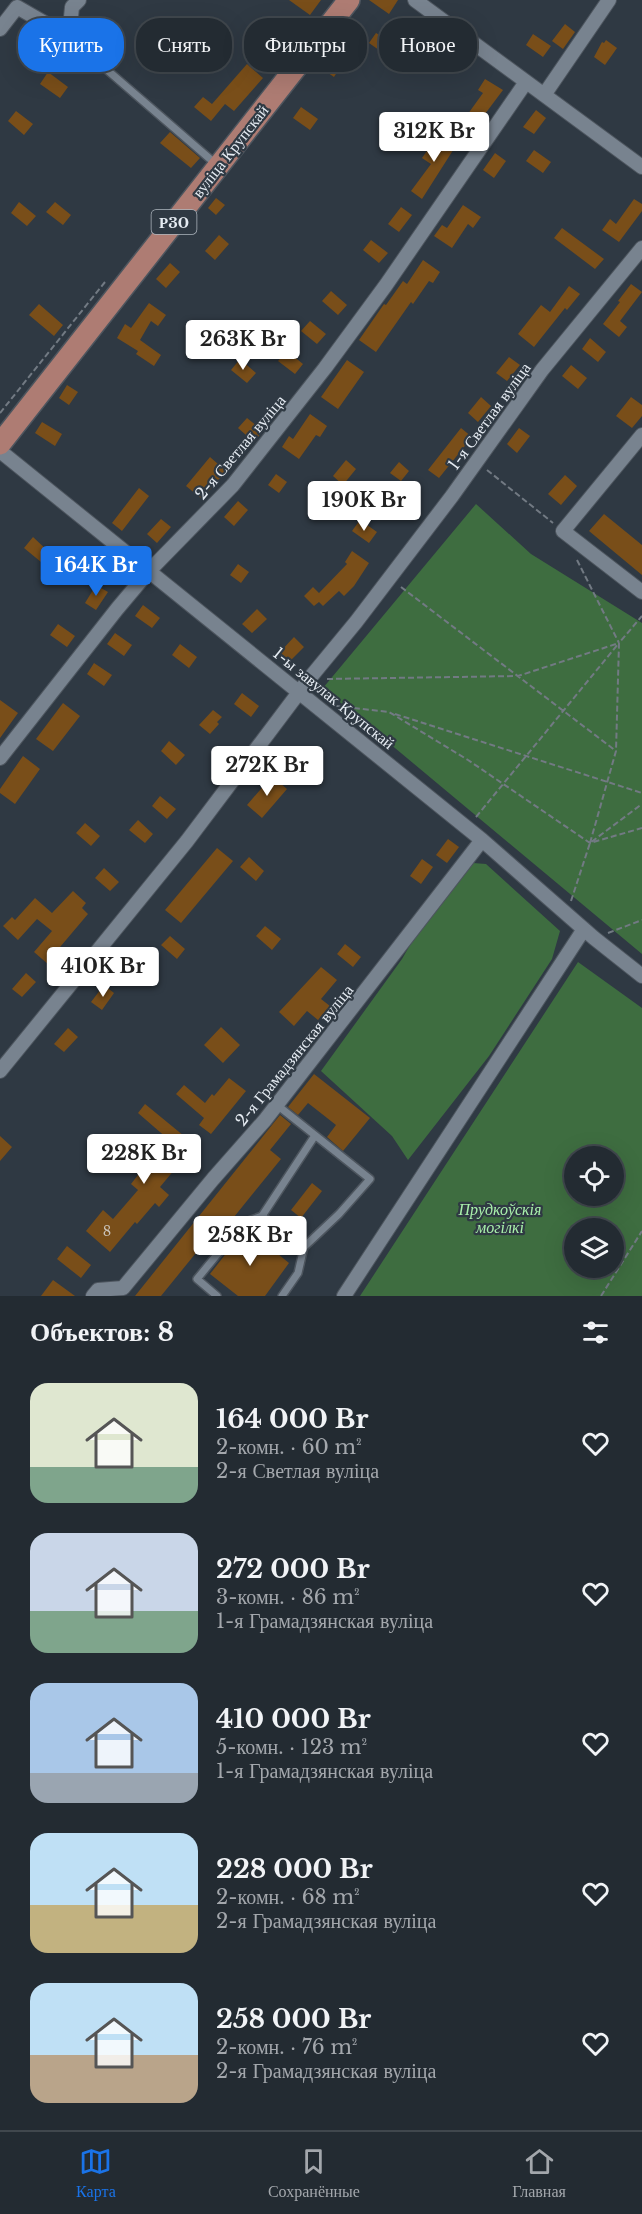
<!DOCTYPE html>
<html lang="ru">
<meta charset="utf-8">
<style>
:root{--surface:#232b32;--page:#2f373e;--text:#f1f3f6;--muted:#a3a7ac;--line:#40474d;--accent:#1a73e8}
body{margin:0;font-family:"Libre Baskerville",serif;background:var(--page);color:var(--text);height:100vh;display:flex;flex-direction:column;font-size:22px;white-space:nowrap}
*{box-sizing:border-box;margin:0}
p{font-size:20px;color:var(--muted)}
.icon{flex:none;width:33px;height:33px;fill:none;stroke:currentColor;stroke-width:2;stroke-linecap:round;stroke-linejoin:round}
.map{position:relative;height:1296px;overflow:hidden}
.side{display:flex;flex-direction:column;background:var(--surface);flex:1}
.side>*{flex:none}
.guide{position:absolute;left:18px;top:18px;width:606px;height:54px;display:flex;gap:12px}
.tools{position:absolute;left:564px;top:1146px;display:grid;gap:12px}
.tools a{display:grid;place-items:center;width:60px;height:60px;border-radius:50%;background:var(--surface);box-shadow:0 6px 24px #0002,0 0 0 2px var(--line);font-size:30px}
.price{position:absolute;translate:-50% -51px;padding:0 14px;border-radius:6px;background:#fff;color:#222;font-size:20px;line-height:39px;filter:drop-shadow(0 2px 3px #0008)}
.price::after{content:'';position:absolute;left:50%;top:36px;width:18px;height:14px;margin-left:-9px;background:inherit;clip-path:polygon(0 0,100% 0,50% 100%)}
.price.on{background:var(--accent);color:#fff}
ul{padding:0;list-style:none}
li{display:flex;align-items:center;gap:18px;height:150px;padding:0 30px}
li span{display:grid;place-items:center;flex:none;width:168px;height:120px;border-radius:18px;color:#555}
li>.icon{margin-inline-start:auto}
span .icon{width:72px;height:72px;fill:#fffc;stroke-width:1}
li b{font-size:26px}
h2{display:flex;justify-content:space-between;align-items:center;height:72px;padding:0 30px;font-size:26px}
.tag{padding:0 21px;border-radius:24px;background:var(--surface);box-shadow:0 6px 24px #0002,0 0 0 2px var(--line);font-size:21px;line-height:54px}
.tag.on{background:var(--accent);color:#fff}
.menu{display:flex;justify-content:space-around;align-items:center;height:84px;border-top:2px solid var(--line);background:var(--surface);font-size:16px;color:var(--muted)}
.menu a{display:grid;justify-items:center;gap:3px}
.menu .on{color:var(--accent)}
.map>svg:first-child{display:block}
.forest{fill:#3e6d40;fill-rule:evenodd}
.building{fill:#794e19}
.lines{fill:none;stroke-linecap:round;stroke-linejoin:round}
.lane-casing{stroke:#4d555e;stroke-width:10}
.street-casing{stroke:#4d555e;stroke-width:16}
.primary-casing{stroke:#4d555e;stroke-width:24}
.path{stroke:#727a83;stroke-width:2;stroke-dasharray:6 3;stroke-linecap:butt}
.lane{stroke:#78838f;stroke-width:7}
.street{stroke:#78838f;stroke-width:14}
.primary{stroke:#ae7c73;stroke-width:21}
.labels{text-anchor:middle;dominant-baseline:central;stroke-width:4.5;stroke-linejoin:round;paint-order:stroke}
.number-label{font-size:14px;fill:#cac4bc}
.shield{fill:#2f3943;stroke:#aeb6be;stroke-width:1.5}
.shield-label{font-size:15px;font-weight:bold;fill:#e5ebf2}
.street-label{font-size:16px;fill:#e5ebf2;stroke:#2f3943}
.park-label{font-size:16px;font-style:italic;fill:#a9f0ab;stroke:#2f3943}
</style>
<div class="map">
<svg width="642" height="1296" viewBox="0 0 642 1296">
<rect width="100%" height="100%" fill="#2f3943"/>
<path class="forest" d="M476,504L531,554L642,623V954L323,688Z
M473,863L486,864L560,931L552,959L489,1056L408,1160L392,1136L321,1071L402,959L418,931Z
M578,962L642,1008V1296H360ZM614,1156V1196H574V1156ZM614,1228V1268H574V1228Z"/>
<path class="building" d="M289,0H321L310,15Z
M369,0H398L389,14Z
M565,24L575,32L563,49L552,41Z
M376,33L394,44L386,55L369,43Z
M533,34L551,46L543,57L526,45Z
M606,40L617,48L605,65L594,57L602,42L604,43Z
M70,46L90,62L82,73L61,57Z
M334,47L348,55L334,77L321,68Z
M247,64L263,78L234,111L225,104L211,121L194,107L203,97L212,104Z
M48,72L68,87L60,98L40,84Z
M485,79L503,90L476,126L465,118L483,93L478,90Z
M301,107L318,119L310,130L293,118Z
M536,110L546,118L534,134L523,127Z
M16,111L33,124L24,135L8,121Z
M170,132L200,158L191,168L160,143Z
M440,132L457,144L422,199L411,191L431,164L422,158Z
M534,150L551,162L543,173L526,161Z
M495,153L506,161L494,178L483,170Z
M216,198L225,205L216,215L208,208Z
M634,199L642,204V211L619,242L602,230L610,219L616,224Z
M19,202L36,216L27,226L11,213Z
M55,202L71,215L63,225L46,212Z
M463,205L481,217L473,228L468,224L452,248L434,236L442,225L447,228Z
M401,207L412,215L399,232L388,224Z
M562,228L604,259L595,269L554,238Z
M219,235L229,244L215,260L205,251Z
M371,240L388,253L379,263L363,250Z
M423,260L440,272L433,283L429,281L413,304L411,302L376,352L359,340L384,304L386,305L403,281L407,284Z
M170,263L180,272L166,288L156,279Z
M631,284L642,292L620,321L627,327L619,337L603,324L620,302L618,301Z
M569,286L580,294L567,310L565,308L534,347L518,334L541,305L550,312Z
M331,291L347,305L338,315L322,301Z
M149,303L166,315L158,326L151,321L140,340L161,355L154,366L136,354L138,351L117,338L125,324L131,328Z
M39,304L63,325L54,336L29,315Z
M310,321L326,334L317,344L301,331Z
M590,338L606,352L598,362L582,349Z
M287,351L303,364L295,374L278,361Z
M509,357L520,365L507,381L496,373Z
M240,359L256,373L247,383L231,370Z
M347,360L364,372L338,409L321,397Z
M571,365L587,378L578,389L562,376Z
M67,385L78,392L69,405L59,398Z
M481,397L491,406L478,422L468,413Z
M631,397L642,405V416L632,428L616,416Z
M310,414L327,426L320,437L316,435L299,459L282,447L289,436L293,439Z
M247,418L263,431L254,442L238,428Z
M42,422L62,434L55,446L35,433Z
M461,428L472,437L439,478L428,470Z
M519,428L530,436L517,453L507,444Z
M210,457L226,471L202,499L186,486Z
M346,460L356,469L343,485L333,476Z
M399,462L409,471L401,481L390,473Z
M276,474L287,482L279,493L268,485Z
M565,475L577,486L561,505L548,494Z
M139,488L149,496L122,531L112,523Z
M397,496L414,507L406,519L389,507Z
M238,501L248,510L234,526L224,517Z
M604,514L642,545V575L589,531Z
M161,519L171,527L157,543L147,534Z
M360,520L377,532L369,543L352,531Z
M33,537L49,552L41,562L24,548Z
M352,551L369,563L354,586L344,596L339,591L323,606L319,602L314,606L304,596L313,587L319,593L347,564L345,562Z
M73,557L89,571L81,581L65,568Z
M238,564L249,572L241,583L230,575Z
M96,585L108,592L96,610L85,603Z
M143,605L160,618L152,628L135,616Z
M257,609L267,619L252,633L242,624Z
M58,624L75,636L67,647L50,635Z
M115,633L132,645L124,656L107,644Z
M294,637L304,647L289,662L280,652Z
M180,644L197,657L189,668L172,655Z
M94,663L112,675L104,686L87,674Z
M242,693L259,706L251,717L234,704Z
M0,700L18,713L0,738Z
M63,703L80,716L53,751L36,739Z
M213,710L222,717L217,722L219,724L210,734L199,725Z
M169,741L185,755L176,765L161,751Z
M305,754L321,767L313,777L297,765Z
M23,756L40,769L15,804L0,793V789Z
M272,776L287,789L262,818L247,805Z
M160,796L176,809L167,819L152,806Z
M138,820L153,834L145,843L129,830Z
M85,823L100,836L91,846L76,833Z
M448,839L459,847L447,863L436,855Z
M217,848L233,861L181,923L165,910Z
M249,857L264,871L256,881L240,867Z
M422,859L433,867L421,884L410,876Z
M104,868L119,882L110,891L95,878Z
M73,891L86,903L82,908L88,914L55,953L58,955L49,965L34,952L52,931L37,919L18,940L3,926L12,917L15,920L35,898L52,913Z
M265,926L281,939L272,950L256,936Z
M170,936L185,949L177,959L161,945Z
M345,944L361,957L353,967L337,954Z
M321,967L337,980L321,999L330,1006L318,1020L307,1011L294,1026L279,1012Z
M26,973L36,982L22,997L12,989Z
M104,985L114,993L102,1010L91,1002Z
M221,1027L240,1045L223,1063L204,1045Z
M68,1028L78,1037L64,1052L54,1044Z
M314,1074L370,1118L343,1151L327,1137L336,1125L308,1103L298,1115L288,1107Z
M229,1078L246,1091L211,1134L199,1125L204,1118L176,1094L184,1085L205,1103L212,1094L214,1096Z
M145,1104L195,1145L160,1187L169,1195L159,1207L155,1203L137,1224L135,1222L110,1252L86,1231L103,1210L113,1219L138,1190L131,1184L141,1171L144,1174L166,1148L162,1146L168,1139L138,1113Z
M280,1115L291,1124L270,1150L281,1159L234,1217L238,1221L227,1234L217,1227L161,1296H135Z
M0,1136L12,1147L0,1161Z
M312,1183L322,1191L301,1218L291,1210Z
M246,1228L289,1263L265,1296H238L210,1274Z
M67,1246L91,1265L81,1278L57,1259Z
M53,1280L75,1296H41Z"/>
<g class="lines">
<defs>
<path id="lane" d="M69,37L217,165
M277,1105L370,1179L339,1214L304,1247L298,1273L282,1296
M262,1216L304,1247
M217,1296L197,1279L243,1223L262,1216L314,1137"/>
<path id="street" d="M415,0L642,167
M0,29L17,7L69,37L72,7L79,0
M544,95L609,0
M642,435L563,531L642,592
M0,451L482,840L594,938L642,976
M0,758L117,609L149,571L233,485L325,368L386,285L526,82
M0,1071L187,841L309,679L356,622L452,496L542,370L642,248
M93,1296L98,1290L123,1288L213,1179L265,1120L482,840
M344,1296L584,929"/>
<path id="primary" d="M0,444L349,0"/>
</defs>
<use href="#lane" class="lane-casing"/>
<use href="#street" class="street-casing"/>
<use href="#primary" class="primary-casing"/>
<path class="path" d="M0,413L105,282
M487,470L553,523
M577,560L619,643
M401,587L616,751
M327,679L518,676L619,643
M336,706L389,712L468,760L590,843L642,828
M395,714L642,793
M476,817L619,643
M590,843L616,751L619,643L642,616
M571,901L590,843L642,804
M608,933L642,920
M601,1296L642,1231"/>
<use href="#lane" class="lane"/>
<use href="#street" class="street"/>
<use href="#primary" class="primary"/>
</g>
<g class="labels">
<g class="number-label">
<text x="107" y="1231">8</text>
</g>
<rect class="shield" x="151.5" y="210" width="45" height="24" rx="4.5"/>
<g class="shield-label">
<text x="174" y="222">Р30</text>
</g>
<g class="street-label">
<text transform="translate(230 151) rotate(-52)">вуліца Крупскай</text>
<text transform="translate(489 416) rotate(-54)">1-я Светлая вуліца</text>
<text transform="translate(240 447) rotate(-50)">2-я Светлая вуліца</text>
<text transform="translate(334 698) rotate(39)">1-ы завулак Крупскай</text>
<text transform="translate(294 1055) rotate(-51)">2-я Грамадзянская вуліца</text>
</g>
<g class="park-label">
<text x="500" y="1209">Прудкоўскія<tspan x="500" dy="18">могілкі</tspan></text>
</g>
</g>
</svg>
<div class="tools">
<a><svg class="icon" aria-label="locate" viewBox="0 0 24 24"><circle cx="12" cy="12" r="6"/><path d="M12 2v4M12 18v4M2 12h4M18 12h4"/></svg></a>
<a><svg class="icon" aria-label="layers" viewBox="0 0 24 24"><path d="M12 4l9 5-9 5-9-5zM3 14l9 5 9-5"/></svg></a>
</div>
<b class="price" style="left:434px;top:163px">312K Br</b>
<b class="price" style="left:243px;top:371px">263K Br</b>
<b class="price" style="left:364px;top:532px">190K Br</b>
<b class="price on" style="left:96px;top:597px">164K Br</b>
<b class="price" style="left:267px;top:797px">272K Br</b>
<b class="price" style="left:103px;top:998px">410K Br</b>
<b class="price" style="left:144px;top:1185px">228K Br</b>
<b class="price" style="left:250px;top:1267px">258K Br</b>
<div class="guide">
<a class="tag on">Купить</a>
<a class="tag">Снять</a>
<a class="tag">Фильтры</a>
<a class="tag">Новое</a>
</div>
</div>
<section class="side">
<h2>Объектов: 8<svg class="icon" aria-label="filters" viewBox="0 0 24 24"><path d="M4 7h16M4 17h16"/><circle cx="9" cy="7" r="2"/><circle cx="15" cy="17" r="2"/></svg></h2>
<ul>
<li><span style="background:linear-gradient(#dfe7d0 70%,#7fa58c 0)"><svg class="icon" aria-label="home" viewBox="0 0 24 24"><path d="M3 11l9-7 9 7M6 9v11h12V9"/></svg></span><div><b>164 000 Br</b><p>2-комн. · 60 m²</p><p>2-я Светлая вуліца</p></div><svg class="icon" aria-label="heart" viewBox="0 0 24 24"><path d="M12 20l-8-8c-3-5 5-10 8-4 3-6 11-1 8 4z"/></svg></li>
<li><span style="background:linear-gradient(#c9d6e8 65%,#7fa58c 0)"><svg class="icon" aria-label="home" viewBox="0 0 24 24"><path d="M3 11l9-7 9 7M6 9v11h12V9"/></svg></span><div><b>272 000 Br</b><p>3-комн. · 86 m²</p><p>1-я Грамадзянская вуліца</p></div><svg class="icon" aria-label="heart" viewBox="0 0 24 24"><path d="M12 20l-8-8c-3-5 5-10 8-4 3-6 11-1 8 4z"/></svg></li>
<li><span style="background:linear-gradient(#a9c7e8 75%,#9aa5b1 0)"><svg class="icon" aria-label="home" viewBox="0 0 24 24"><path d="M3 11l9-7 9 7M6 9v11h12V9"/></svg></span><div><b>410 000 Br</b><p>5-комн. · 123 m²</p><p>1-я Грамадзянская вуліца</p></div><svg class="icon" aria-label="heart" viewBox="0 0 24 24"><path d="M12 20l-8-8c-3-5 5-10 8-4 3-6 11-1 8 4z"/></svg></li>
<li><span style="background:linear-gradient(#bfe0f5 60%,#c2b280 0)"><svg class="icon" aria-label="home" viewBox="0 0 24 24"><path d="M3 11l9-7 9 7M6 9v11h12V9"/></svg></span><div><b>228 000 Br</b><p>2-комн. · 68 m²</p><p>2-я Грамадзянская вуліца</p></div><svg class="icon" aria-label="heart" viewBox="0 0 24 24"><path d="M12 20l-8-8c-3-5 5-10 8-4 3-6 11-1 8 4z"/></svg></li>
<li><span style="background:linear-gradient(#bfe0f5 60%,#b9a48a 0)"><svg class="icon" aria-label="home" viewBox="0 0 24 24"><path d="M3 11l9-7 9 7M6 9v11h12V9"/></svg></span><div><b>258 000 Br</b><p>2-комн. · 76 m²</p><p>2-я Грамадзянская вуліца</p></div><svg class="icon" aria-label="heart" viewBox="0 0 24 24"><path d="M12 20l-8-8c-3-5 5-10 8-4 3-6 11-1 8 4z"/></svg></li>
</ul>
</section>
<nav class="menu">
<a class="on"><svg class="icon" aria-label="map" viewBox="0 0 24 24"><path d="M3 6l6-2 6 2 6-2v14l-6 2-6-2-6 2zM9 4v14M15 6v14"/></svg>Карта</a>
<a><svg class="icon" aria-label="saved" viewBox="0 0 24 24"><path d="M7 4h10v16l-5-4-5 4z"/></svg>Сохранённые</a>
<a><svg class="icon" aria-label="home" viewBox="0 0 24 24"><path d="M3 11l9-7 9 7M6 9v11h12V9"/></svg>Главная</a>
</nav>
